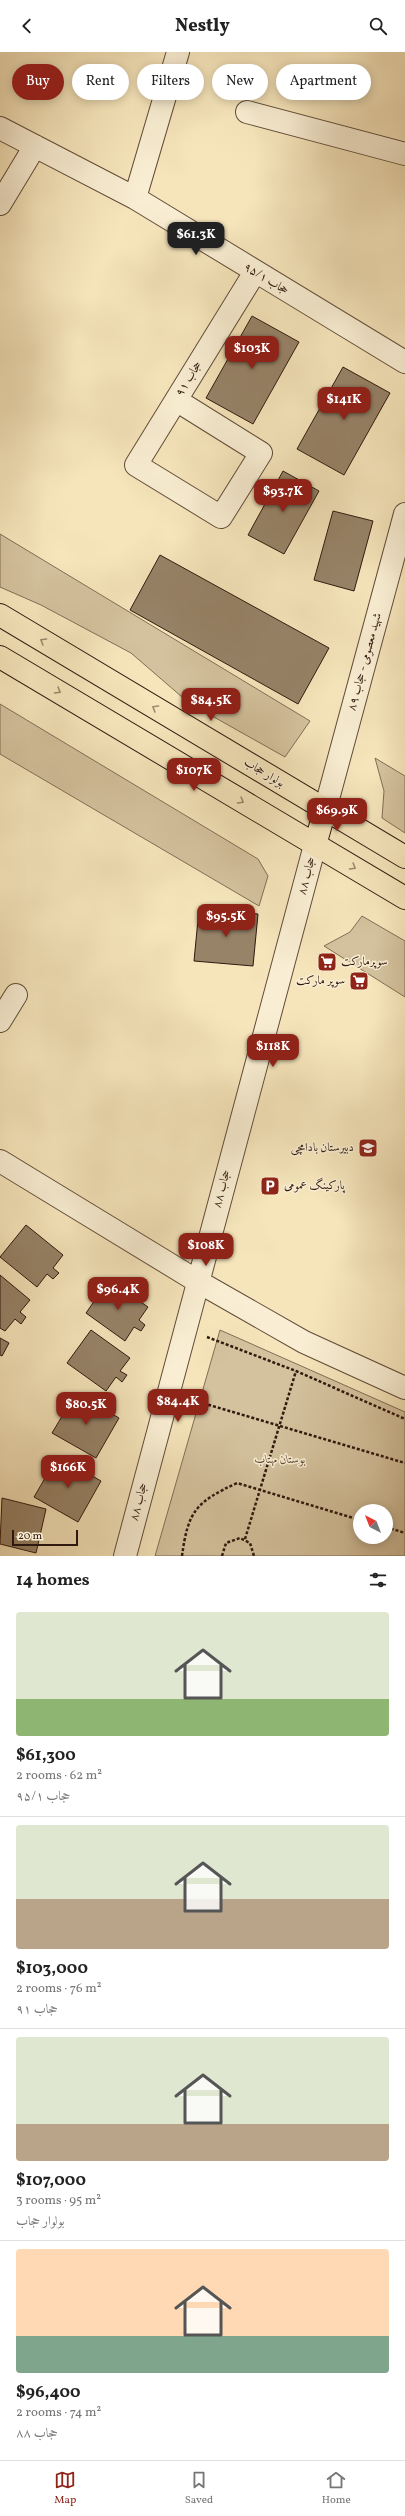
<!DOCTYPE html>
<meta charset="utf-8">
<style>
:root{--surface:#fff;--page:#f2f2f2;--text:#222;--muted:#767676;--line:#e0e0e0;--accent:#8f2418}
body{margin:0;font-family:Vollkorn,Amiri,serif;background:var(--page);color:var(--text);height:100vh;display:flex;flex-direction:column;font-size:15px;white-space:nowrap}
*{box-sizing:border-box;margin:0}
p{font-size:13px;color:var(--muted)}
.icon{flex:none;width:22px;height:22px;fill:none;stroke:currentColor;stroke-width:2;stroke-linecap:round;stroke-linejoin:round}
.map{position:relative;height:1504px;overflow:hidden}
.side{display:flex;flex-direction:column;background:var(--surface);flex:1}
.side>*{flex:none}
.top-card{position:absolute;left:12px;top:12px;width:381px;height:36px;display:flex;gap:8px}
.needle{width:26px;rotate:318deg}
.buttons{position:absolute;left:353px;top:1452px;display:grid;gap:8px}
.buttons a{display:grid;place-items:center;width:40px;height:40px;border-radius:50%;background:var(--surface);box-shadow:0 2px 10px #0003;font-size:20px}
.scale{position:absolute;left:12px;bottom:10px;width:66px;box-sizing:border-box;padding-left:4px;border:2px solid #30190e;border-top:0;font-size:11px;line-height:14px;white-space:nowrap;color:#30190e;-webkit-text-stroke:3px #f9eed3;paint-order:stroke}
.price{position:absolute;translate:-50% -34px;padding:0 9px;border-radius:8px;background:var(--accent);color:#fff;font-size:13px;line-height:26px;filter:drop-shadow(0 1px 2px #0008)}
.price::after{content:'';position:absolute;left:50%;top:24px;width:12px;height:9px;margin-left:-6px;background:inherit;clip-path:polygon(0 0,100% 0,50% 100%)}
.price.active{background:#222;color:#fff}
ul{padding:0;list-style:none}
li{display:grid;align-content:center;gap:8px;height:212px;padding:0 16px}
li+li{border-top:1px solid var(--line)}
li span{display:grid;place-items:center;height:124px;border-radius:4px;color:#555}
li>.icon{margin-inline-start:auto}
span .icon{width:72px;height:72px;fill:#fffc;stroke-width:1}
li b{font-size:17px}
h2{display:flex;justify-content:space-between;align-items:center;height:48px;padding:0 16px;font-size:17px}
.chip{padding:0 14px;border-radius:18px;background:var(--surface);box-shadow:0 2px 10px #0003;font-size:14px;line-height:36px}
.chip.active{background:var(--accent);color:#fff}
header{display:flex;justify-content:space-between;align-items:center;height:52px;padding:0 16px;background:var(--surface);font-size:18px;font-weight:800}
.dock{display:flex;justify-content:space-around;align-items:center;height:56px;border-top:1px solid var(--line);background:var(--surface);font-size:11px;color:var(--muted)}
.dock a{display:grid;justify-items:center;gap:2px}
.dock .active{color:var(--accent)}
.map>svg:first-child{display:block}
.green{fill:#d4c29e;stroke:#826e56;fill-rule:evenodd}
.building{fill:#978368;stroke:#30190e}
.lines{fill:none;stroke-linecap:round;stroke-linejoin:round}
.minor-casing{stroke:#624c39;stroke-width:24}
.major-casing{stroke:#30190e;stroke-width:24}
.path{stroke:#30190e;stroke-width:2.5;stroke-dasharray:3 2;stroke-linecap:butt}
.minor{stroke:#f9eed3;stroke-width:22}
.major{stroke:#f6e5bb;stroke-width:22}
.oneway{stroke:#9d896d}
.labels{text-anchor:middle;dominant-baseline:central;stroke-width:3;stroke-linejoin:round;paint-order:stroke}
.street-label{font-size:12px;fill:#30190e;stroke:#f9eed3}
.poi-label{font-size:12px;fill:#30190e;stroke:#f9eed3;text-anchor:start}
.park-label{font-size:12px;font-style:italic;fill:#614c39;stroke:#f9eed3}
</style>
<header><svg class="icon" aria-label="back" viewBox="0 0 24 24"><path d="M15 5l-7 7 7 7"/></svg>Nestly<svg class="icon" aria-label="search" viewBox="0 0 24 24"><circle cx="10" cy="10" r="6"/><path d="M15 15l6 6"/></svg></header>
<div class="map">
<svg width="405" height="1504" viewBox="0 0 405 1504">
<rect width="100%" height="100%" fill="#f6e5bb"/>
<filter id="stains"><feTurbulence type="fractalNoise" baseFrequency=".005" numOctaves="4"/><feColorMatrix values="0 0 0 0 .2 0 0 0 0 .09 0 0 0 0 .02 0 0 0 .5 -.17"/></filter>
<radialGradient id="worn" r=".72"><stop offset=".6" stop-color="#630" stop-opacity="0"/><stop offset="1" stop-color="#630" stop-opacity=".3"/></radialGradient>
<path class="green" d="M0,482L310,669L285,705L189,651L131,601L41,553L0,535Z
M0,652L258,807L268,824L259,854L0,702Z
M375,706L405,724V781L382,766L384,739Z
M362,864L405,889V945L324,894L350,880Z
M220,1278L405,1360V1504H155ZM360,1459H386V1485H360Z"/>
<path class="building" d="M252,264L299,290L253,372L206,346Z
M343,315L390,341L344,423L297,397Z
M283,419L319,439L284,502L248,483Z
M333,459L373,469L354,539L314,528Z
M160,503L329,596L298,652L130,558Z
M199,857L258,862L253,914L194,909Z
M26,1173L63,1203L53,1216L59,1221L53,1227L47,1222L37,1235L0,1205Z
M0,1223L30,1248L20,1260L26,1265L21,1272L15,1267L5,1279L0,1276Z
M109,1228L148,1255L139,1268L145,1273L141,1279L134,1275L125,1289L86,1261Z
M91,1278L130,1306L120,1319L127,1323L122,1330L116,1325L106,1339L67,1311Z
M0,1286L9,1291L2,1304L0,1303Z
M76,1341L119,1366L96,1406L52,1381Z
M58,1404L101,1429L78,1470L34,1445Z
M2,1446L46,1457L36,1501L0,1492Z"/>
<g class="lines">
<defs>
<path id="minor" d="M247,60L405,102
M0,76L135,146L405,310
M135,146L178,0
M0,152L35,94
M176,348L261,401L221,465L136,413L255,220
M325,758L405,462
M0,969L16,943
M0,1109L197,1229L304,1290L405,1336
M125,1504L315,793"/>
<path id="major" d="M0,563L405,805
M0,605L405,846
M315,793L325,758"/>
</defs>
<use href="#minor" class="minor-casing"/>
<use href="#major" class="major-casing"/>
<path class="path" d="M207,1285L296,1319L405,1367
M189,1347L405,1411
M386,1475L405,1481
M245,1487L296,1319
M182,1504C188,1459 196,1450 237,1431L360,1468
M222,1504L226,1491L240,1486L250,1491L254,1504"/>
<use href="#minor" class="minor"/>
<use href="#major" class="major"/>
</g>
<defs><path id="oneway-chevron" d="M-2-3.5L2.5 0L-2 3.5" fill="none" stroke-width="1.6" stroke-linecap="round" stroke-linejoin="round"/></defs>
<g class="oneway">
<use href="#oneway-chevron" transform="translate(43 589) rotate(-149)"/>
<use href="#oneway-chevron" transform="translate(58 639) rotate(31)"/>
<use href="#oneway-chevron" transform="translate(155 656) rotate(-149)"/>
<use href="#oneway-chevron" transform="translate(241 749) rotate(31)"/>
<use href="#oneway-chevron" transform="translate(353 815) rotate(31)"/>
</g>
<defs>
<symbol id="supermarket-square" viewBox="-11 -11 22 22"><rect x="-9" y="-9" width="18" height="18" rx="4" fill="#8f2418" stroke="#f9eed3"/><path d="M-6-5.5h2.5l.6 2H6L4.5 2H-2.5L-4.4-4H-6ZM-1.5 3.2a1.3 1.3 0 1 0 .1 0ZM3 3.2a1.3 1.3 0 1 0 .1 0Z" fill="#fff"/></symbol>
<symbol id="school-square" viewBox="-11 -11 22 22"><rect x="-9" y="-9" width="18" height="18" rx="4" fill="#8f2418" stroke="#f9eed3"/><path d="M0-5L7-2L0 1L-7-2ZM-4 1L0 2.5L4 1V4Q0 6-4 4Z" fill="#fff"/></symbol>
<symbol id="parking-square" viewBox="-11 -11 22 22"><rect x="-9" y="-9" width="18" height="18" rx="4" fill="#8f2418" stroke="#f9eed3"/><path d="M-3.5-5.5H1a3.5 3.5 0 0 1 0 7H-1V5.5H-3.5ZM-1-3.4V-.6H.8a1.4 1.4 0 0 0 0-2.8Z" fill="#fff"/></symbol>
</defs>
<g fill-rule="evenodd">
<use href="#supermarket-square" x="316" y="899" width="22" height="22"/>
<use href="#supermarket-square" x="348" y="918" width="22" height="22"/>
<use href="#school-square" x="357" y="1085" width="22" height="22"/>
<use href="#parking-square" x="259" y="1123" width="22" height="22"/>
</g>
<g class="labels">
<g class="street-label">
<text transform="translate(266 227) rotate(31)">حجاب ۹۵/۱</text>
<text transform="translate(189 327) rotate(-58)">حجاب ۹۱</text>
<text transform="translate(365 610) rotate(-75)">شهید معصومی - حجاب ۸۹</text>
<text transform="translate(264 721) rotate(31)">بولوار حجاب</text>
<text transform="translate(307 824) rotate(-75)">حجاب ۸۸</text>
<text transform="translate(222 1137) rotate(-75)">حجاب ۸۸</text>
<text transform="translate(139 1450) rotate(-75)">حجاب ۸۸</text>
</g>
<g class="poi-label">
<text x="341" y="910">سوپرمارکت</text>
<text x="345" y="929" text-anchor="end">سوپر مارکت</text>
<text x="354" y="1096" text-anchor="end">دبیرستان بادامچی</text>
<text x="284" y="1134">پارکینگ عمومی</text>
</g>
<g class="park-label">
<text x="280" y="1408">بوستان مهتاب</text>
</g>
</g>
<rect width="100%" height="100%" filter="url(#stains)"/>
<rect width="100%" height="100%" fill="url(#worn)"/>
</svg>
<div class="buttons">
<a><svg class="needle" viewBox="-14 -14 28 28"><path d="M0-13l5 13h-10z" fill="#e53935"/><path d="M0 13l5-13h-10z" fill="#767676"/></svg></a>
</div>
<div class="scale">20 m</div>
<b class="price active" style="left:196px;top:204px">$61.3K</b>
<b class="price" style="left:252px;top:318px">$103K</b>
<b class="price" style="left:344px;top:369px">$141K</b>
<b class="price" style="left:283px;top:461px">$93.7K</b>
<b class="price" style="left:211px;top:670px">$84.5K</b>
<b class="price" style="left:194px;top:740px">$107K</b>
<b class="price" style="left:337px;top:780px">$69.9K</b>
<b class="price" style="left:226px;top:886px">$95.5K</b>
<b class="price" style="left:273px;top:1016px">$118K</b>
<b class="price" style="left:206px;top:1215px">$108K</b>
<b class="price" style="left:118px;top:1259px">$96.4K</b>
<b class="price" style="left:178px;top:1371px">$84.4K</b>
<b class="price" style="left:86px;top:1374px">$80.5K</b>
<b class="price" style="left:68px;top:1437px">$166K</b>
<div class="top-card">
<a class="chip active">Buy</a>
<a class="chip">Rent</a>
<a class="chip">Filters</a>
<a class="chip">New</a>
<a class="chip">Apartment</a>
</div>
</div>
<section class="side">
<h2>14 homes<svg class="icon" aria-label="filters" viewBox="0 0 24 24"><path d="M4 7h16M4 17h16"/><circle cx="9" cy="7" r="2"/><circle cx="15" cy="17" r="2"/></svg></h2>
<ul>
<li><span style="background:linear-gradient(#dfe7d0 70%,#8fb573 0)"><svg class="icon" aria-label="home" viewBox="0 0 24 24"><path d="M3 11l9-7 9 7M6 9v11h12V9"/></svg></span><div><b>$61,300</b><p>2 rooms · 62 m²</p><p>حجاب ۹۵/۱</p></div></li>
<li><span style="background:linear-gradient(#dfe7d0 60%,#b9a48a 0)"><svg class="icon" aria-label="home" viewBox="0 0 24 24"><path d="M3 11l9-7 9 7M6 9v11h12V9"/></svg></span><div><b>$103,000</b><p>2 rooms · 76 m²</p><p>حجاب ۹۱</p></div></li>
<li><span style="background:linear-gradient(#dfe7d0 70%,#b9a48a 0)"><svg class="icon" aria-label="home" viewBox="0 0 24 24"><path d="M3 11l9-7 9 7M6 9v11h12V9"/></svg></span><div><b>$107,000</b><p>3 rooms · 95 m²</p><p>بولوار حجاب</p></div></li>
<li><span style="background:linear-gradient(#ffd9b3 70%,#7fa58c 0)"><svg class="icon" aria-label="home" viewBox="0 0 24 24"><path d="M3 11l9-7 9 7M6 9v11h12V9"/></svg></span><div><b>$96,400</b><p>2 rooms · 74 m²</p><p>حجاب ۸۸</p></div></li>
</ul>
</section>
<nav class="dock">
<a class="active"><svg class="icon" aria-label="map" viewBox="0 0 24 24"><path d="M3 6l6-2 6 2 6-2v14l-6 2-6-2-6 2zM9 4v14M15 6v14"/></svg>Map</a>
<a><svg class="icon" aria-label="saved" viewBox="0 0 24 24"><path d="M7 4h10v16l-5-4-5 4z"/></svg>Saved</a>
<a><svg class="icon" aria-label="home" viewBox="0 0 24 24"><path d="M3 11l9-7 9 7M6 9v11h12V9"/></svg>Home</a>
</nav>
